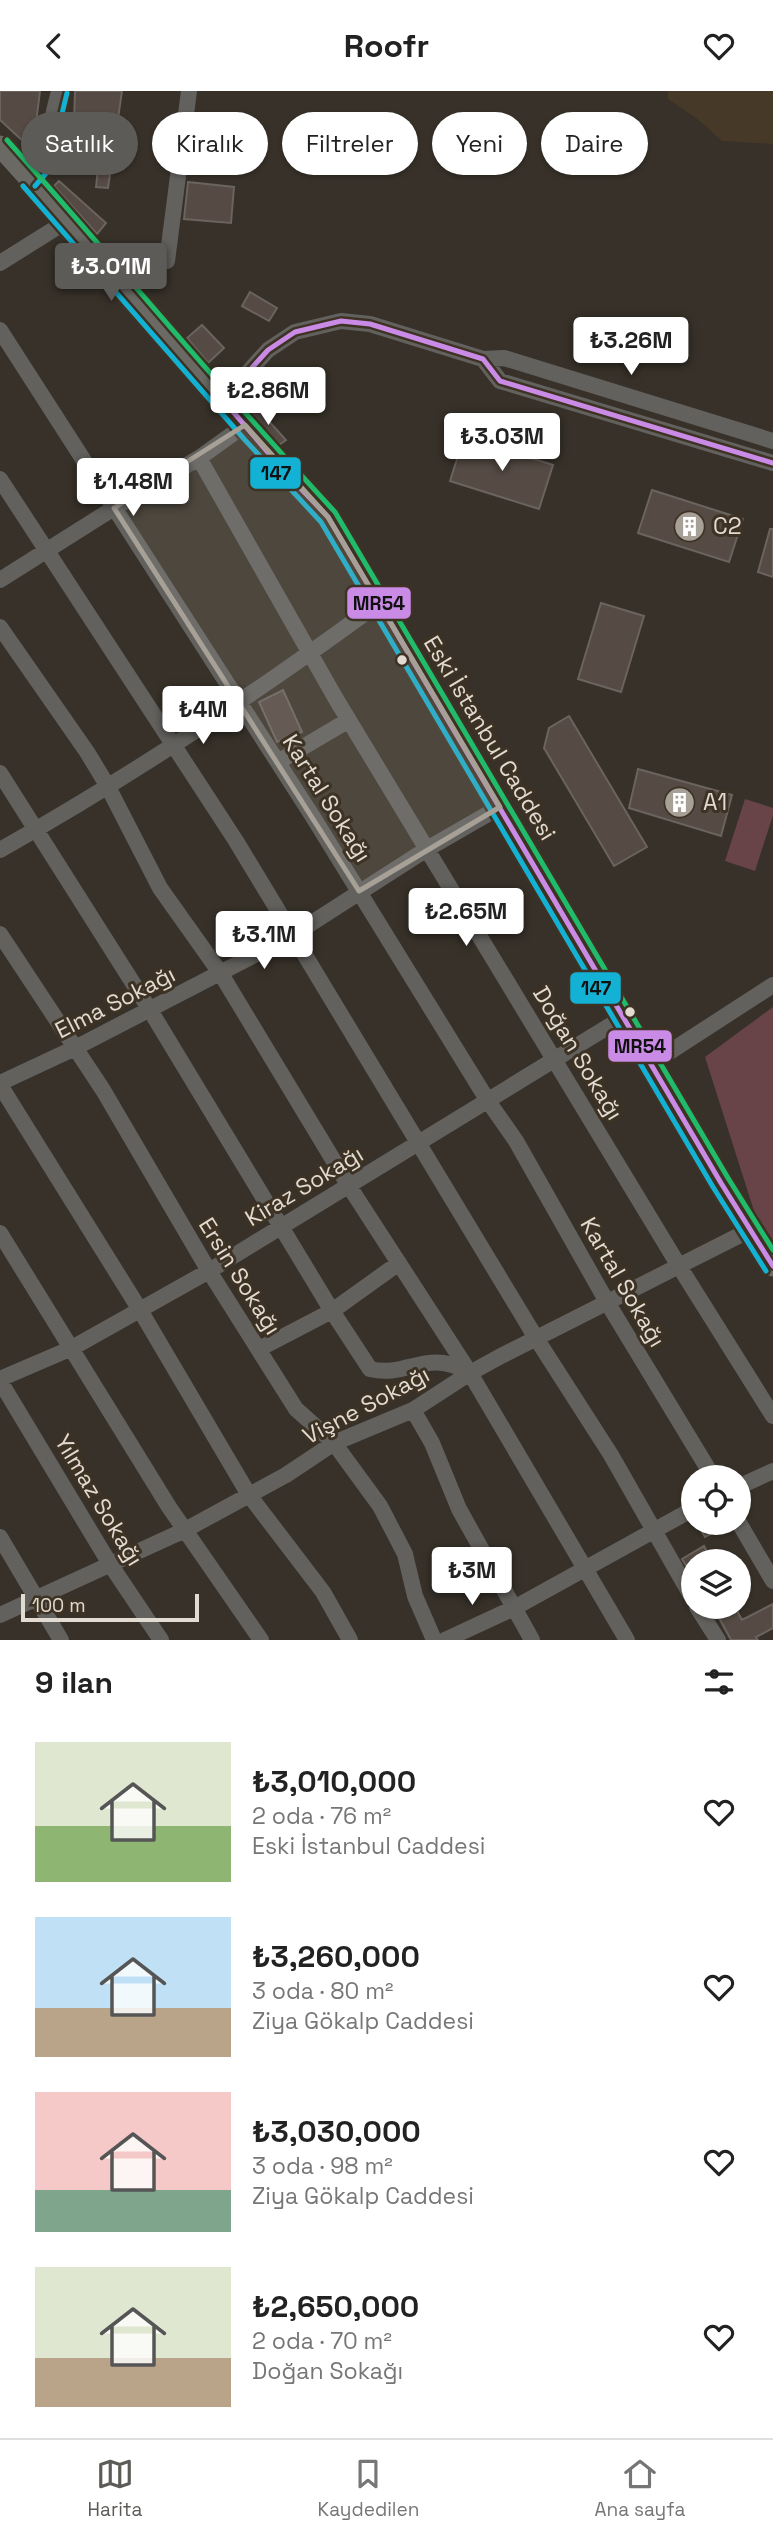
<!DOCTYPE html>
<html lang="tr">
<meta charset="utf-8">
<style>
:root{--surface:#fff;--page:#f6f6f6;--text:#222;--muted:#767676;--line:#e0e0e0;--accent:#5d5b57}
body{margin:0;font-family:"Space Grotesk",sans-serif;background:var(--page);color:var(--text);height:100vh;display:flex;flex-direction:column;font-size:26px;white-space:nowrap}
*{box-sizing:border-box;margin:0}
p{font-size:23px;color:var(--muted)}
.icon{flex:none;width:38px;height:38px;fill:none;stroke:currentColor;stroke-width:2;stroke-linecap:round;stroke-linejoin:round}
.map{position:relative;height:1549px;overflow:hidden}
.drawer{display:flex;flex-direction:column;background:var(--surface);flex:1}
.drawer>*{flex:none}
.hud{position:absolute;left:21px;top:21px;width:732px;height:63px;display:flex;gap:14px}
.controls{position:absolute;left:681px;top:1374px;display:grid;gap:14px}
.controls a{display:grid;place-items:center;width:70px;height:70px;border-radius:50%;background:var(--surface);box-shadow:0 2px 5px #0004;font-size:35px}
.scale{position:absolute;left:21px;bottom:18px;width:178px;box-sizing:border-box;padding-left:7px;border:4px solid #e2dbd2;border-top:0;font-size:19px;line-height:24px;white-space:nowrap;color:#e2dbd2;-webkit-text-stroke:5px #3d3223;paint-order:stroke}
.price{position:absolute;translate:-50% -60px;padding:0 16px;border-radius:7px;background:#fff;color:#222;font-size:23px;line-height:46px;filter:drop-shadow(0 2px 4px #0008)}
.price::after{content:'';position:absolute;left:50%;top:42px;width:21px;height:16px;margin-left:-10px;background:inherit;clip-path:polygon(0 0,100% 0,50% 100%)}
.price.active{background:var(--accent);color:#fff}
ul{padding:0;list-style:none}
li{display:flex;align-items:center;gap:21px;height:175px;padding:0 35px}
li span{display:grid;place-items:center;flex:none;width:196px;height:140px;border-radius:0px;color:#555}
li>.icon{margin-inline-start:auto}
span .icon{width:84px;height:84px;fill:#fffc;stroke-width:1}
li b{font-size:30px}
h2{display:flex;justify-content:space-between;align-items:center;height:84px;padding:0 35px;font-size:30px}
.pill{padding:0 24px;border-radius:32px;background:var(--surface);box-shadow:0 2px 5px #0004;font-size:24px;line-height:63px}
.pill.active{background:var(--accent);color:#fff}
header{display:flex;justify-content:space-between;align-items:center;height:91px;padding:0 35px;background:var(--surface);font-size:32px;font-weight:600}
.tabs{display:flex;justify-content:space-around;align-items:center;height:98px;border-top:2px solid var(--line);background:var(--surface);font-size:19px;color:var(--muted)}
.tabs a{display:grid;justify-items:center;gap:4px}
.tabs .active{color:var(--accent)}
.map>svg:first-child{display:block}
.built{fill:#473927}
.green{fill:#684448}
.building{fill:#554a44;stroke:#6a635e;stroke-width:2}
.lines{fill:none;stroke-linecap:round;stroke-linejoin:round}
.minor{stroke:#62615e;stroke-width:16}
.major{stroke:#6b6964;stroke-width:21}
.bus-1-casing{stroke:#3d3223;stroke-width:10}
.bus-2-casing{stroke:#3d3223;stroke-width:10}
.bus-3-casing{stroke:#3d3223;stroke-width:10}
.bus-1{stroke:#ca8be6;stroke-width:5}
.bus-2{stroke:#13b2d5;stroke-width:5}
.bus-3{stroke:#20bc6c;stroke-width:5}
.marked{fill:#a6a097;fill-opacity:0.2;stroke:#a6a097;stroke-width:5;stroke-linejoin:round}
.bus-dot{fill:#e2dbd2;stroke:#3d3223;stroke-width:2.5}
.labels{text-anchor:middle;dominant-baseline:central;stroke-width:6;stroke-linejoin:round;paint-order:stroke}
.poi-label{font-size:23px;fill:#e2dbd2;stroke:#3d3223;text-anchor:start}
.street-label{font-size:23px;fill:#e2dbd2;stroke:#3d3223}
.line-badge{stroke:#3d3223;stroke-width:2.5}
.pale-badge-label{font-size:19px;text-anchor:middle;font-weight:bold;fill:#111}
</style>
<header><svg class="icon" aria-label="back" viewBox="0 0 24 24"><path d="M15 5l-7 7 7 7"/></svg>Roofr<svg class="icon" aria-label="heart" viewBox="0 0 24 24"><path d="M12 20l-8-8c-3-5 5-10 8-4 3-6 11-1 8 4z"/></svg></header>
<div class="map">
<svg width="773" height="1549" viewBox="0 0 773 1549">
<rect width="100%" height="100%" fill="#373129"/>
<path class="built" d="M668,0H773V53L722,50L700,30L668,8Z"/>
<path class="green" d="M745,708L773,717V724L755,780L725,770Z
M773,916V1162L762,1145L705,966Z"/>
<path class="building" d="M0,0H40L35,40L25,52L0,29Z
M75,0H122L108,97L96,96L99,68L73,64Z
M59,90L106,132L97,143L54,95Z
M188,91L234,96L231,132L184,128Z
M250,201L277,217L269,230L242,215Z
M202,234L224,257L208,272L187,247Z
M257,317L286,349L279,354L251,322Z
M464,346L553,374L539,418L450,390Z
M652,399L743,428L729,471L638,442Z
M770,438H773V486L758,481Z
M601,512L644,525L621,601L578,588Z
M283,599L302,641L277,651L259,611Z
M569,625L647,756L614,775L544,657L549,637Z
M638,678L732,704L721,745L629,717Z
M697,1432H728L729,1434L705,1446Z
M704,1455L712,1470H693V1486L682,1468Z
M773,1513V1537L756,1546L758,1549H731L713,1516H735L742,1529Z"/>
<g class="lines">
<path class="minor" d="M29,89L40,77L59,0
M167,170L189,0
M0,172L67,130
M0,239L313,726L488,1010L516,1050L607,1211L713,1386
M483,268L500,290L773,372
M223,309L268,259L295,241L341,230L370,233L483,268L504,267L773,350
M199,367L336,608L679,1175L773,1325
M0,388L236,750L536,1247L611,1364L693,1508
M0,489L114,417L199,367L245,334
M0,536L87,661L107,694L160,797L221,883L349,1095L470,1282L627,1549
M278,671L349,629
M0,682L150,919L332,1220L370,1278C408,1287 425,1258 467,1280
M0,759C131,685 258,601 379,512
M0,843L103,999L209,1180L296,1318L334,1352L380,1415L405,1463L415,1505L434,1549
M651,973L773,894
M0,992L75,957L293,844L427,758L500,716
M0,994L140,1219L249,1404L323,1501L350,1549
M0,1142L169,1416L261,1549
M259,1258L332,1220L399,1172
M0,1288L72,1257L209,1180L624,926
M0,1290L110,1473L161,1549
M413,1319L432,1352L459,1418L532,1549
M738,1396L773,1380
M738,1430L773,1490
M0,1446L61,1549
M697,1516L718,1549
M0,1524L185,1439L286,1384L334,1352L413,1319L470,1282L501,1265L750,1139
M445,1549L514,1517L693,1418"/>
<path class="major" d="M0,55L100,166L283,379L328,426L721,1092L773,1175"/>
<defs>
<path id="bus-1" d="M223,309L283,379L328,426L721,1092L773,1175
M223,309L268,259L295,241L341,230L370,233L483,268L500,290L773,372"/>
<path id="bus-2" d="M23,95L245,349L321,431L713,1096L766,1180
M35,95L48,80L67,2"/>
<path id="bus-3" d="M7,49C117,172 222,300 335,421L728,1087L773,1159"/>
</defs>
<use href="#bus-1" class="bus-1-casing"/>
<use href="#bus-2" class="bus-2-casing"/>
<use href="#bus-3" class="bus-3-casing"/>
<use href="#bus-1" class="bus-1"/>
<use href="#bus-2" class="bus-2"/>
<use href="#bus-3" class="bus-3"/>
</g>
<path class="marked" d="M245,334L328,426L500,716L359,800L114,417Z"/>
<defs>
<symbol id="building-disc" viewBox="-11 -11 22 22"><circle r="9.5" fill="#a6a097" stroke="#3d3223"/><path d="M-4-6H4V6H1V3H-1V6H-4ZM-2.5-4.3h1.7v1.8h-1.7ZM.8-4.3h1.7v1.8H.8ZM-2.5-1h1.7V.8h-1.7ZM.8-1h1.7V.8H.8Z" fill="#fff"/></symbol>
</defs>
<g fill-rule="evenodd">
<use href="#building-disc" x="672" y="418" width="35" height="35"/>
<use href="#building-disc" x="662" y="694" width="35" height="35"/>
</g>
<g class="bus-dot">
<circle cx="402" cy="569" r="6"/>
<circle cx="630" cy="921" r="6"/>
</g>
<g class="labels">
<g class="poi-label">
<text x="713" y="435">C2</text>
<text x="703" y="711">A1</text>
</g>
<g class="street-label">
<text transform="translate(490 647) rotate(59)">Eski İstanbul Caddesi</text>
<text transform="translate(327 707) rotate(58)">Kartal Sokağı</text>
<text transform="translate(115 911) rotate(-27)">Elma Sokağı</text>
<text transform="translate(578 962) rotate(59)">Doğan Sokağı</text>
<text transform="translate(304 1095) rotate(-31)">Kiraz Sokağı</text>
<text transform="translate(240 1185) rotate(58)">Ersin Sokağı</text>
<text transform="translate(623 1191) rotate(60)">Kartal Sokağı</text>
<text transform="translate(366 1314) rotate(-28)">Vişne Sokağı</text>
<text transform="translate(99 1409) rotate(59)">Yılmaz Sokağı</text>
</g>
</g>
<g class="line-badge">
<rect x="249" y="365" width="53" height="34" rx="7" fill="#13b2d5"/>
<rect x="346" y="495" width="66" height="34" rx="7" fill="#ca8be6"/>
<rect x="569" y="880" width="53" height="34" rx="7" fill="#13b2d5"/>
<rect x="607" y="938" width="66" height="34" rx="7" fill="#ca8be6"/>
</g>
<g class="pale-badge-label">
<text x="276" y="389">147</text>
<text x="379" y="519">MR54</text>
<text x="596" y="904">147</text>
<text x="640" y="962">MR54</text>
</g>
</svg>
<div class="controls">
<a><svg class="icon" aria-label="locate" viewBox="0 0 24 24"><circle cx="12" cy="12" r="6"/><path d="M12 2v4M12 18v4M2 12h4M18 12h4"/></svg></a>
<a><svg class="icon" aria-label="layers" viewBox="0 0 24 24"><path d="M12 4l9 5-9 5-9-5zM3 14l9 5 9-5"/></svg></a>
</div>
<div class="scale">100 m</div>
<b class="price active" style="left:111px;top:212px">₺3.01M</b>
<b class="price" style="left:631px;top:286px">₺3.26M</b>
<b class="price" style="left:268px;top:336px">₺2.86M</b>
<b class="price" style="left:502px;top:382px">₺3.03M</b>
<b class="price" style="left:133px;top:427px">₺1.48M</b>
<b class="price" style="left:203px;top:655px">₺4M</b>
<b class="price" style="left:466px;top:857px">₺2.65M</b>
<b class="price" style="left:264px;top:880px">₺3.1M</b>
<b class="price" style="left:472px;top:1516px">₺3M</b>
<div class="hud">
<a class="pill active">Satılık</a>
<a class="pill">Kiralık</a>
<a class="pill">Filtreler</a>
<a class="pill">Yeni</a>
<a class="pill">Daire</a>
</div>
</div>
<section class="drawer">
<h2>9 ilan<svg class="icon" aria-label="filters" viewBox="0 0 24 24"><path d="M4 7h16M4 17h16"/><circle cx="9" cy="7" r="2"/><circle cx="15" cy="17" r="2"/></svg></h2>
<ul>
<li><span style="background:linear-gradient(#dfe7d0 60%,#8fb573 0)"><svg class="icon" aria-label="home" viewBox="0 0 24 24"><path d="M3 11l9-7 9 7M6 9v11h12V9"/></svg></span><div><b>₺3,010,000</b><p>2 oda · 76 m²</p><p>Eski İstanbul Caddesi</p></div><svg class="icon" aria-label="heart" viewBox="0 0 24 24"><path d="M12 20l-8-8c-3-5 5-10 8-4 3-6 11-1 8 4z"/></svg></li>
<li><span style="background:linear-gradient(#bfe0f5 65%,#b9a48a 0)"><svg class="icon" aria-label="home" viewBox="0 0 24 24"><path d="M3 11l9-7 9 7M6 9v11h12V9"/></svg></span><div><b>₺3,260,000</b><p>3 oda · 80 m²</p><p>Ziya Gökalp Caddesi</p></div><svg class="icon" aria-label="heart" viewBox="0 0 24 24"><path d="M12 20l-8-8c-3-5 5-10 8-4 3-6 11-1 8 4z"/></svg></li>
<li><span style="background:linear-gradient(#f6c9c9 70%,#7fa58c 0)"><svg class="icon" aria-label="home" viewBox="0 0 24 24"><path d="M3 11l9-7 9 7M6 9v11h12V9"/></svg></span><div><b>₺3,030,000</b><p>3 oda · 98 m²</p><p>Ziya Gökalp Caddesi</p></div><svg class="icon" aria-label="heart" viewBox="0 0 24 24"><path d="M12 20l-8-8c-3-5 5-10 8-4 3-6 11-1 8 4z"/></svg></li>
<li><span style="background:linear-gradient(#dfe7d0 65%,#b9a48a 0)"><svg class="icon" aria-label="home" viewBox="0 0 24 24"><path d="M3 11l9-7 9 7M6 9v11h12V9"/></svg></span><div><b>₺2,650,000</b><p>2 oda · 70 m²</p><p>Doğan Sokağı</p></div><svg class="icon" aria-label="heart" viewBox="0 0 24 24"><path d="M12 20l-8-8c-3-5 5-10 8-4 3-6 11-1 8 4z"/></svg></li>
</ul>
</section>
<nav class="tabs">
<a class="active"><svg class="icon" aria-label="map" viewBox="0 0 24 24"><path d="M3 6l6-2 6 2 6-2v14l-6 2-6-2-6 2zM9 4v14M15 6v14"/></svg>Harita</a>
<a><svg class="icon" aria-label="saved" viewBox="0 0 24 24"><path d="M7 4h10v16l-5-4-5 4z"/></svg>Kaydedilen</a>
<a><svg class="icon" aria-label="home" viewBox="0 0 24 24"><path d="M3 11l9-7 9 7M6 9v11h12V9"/></svg>Ana sayfa</a>
</nav>
